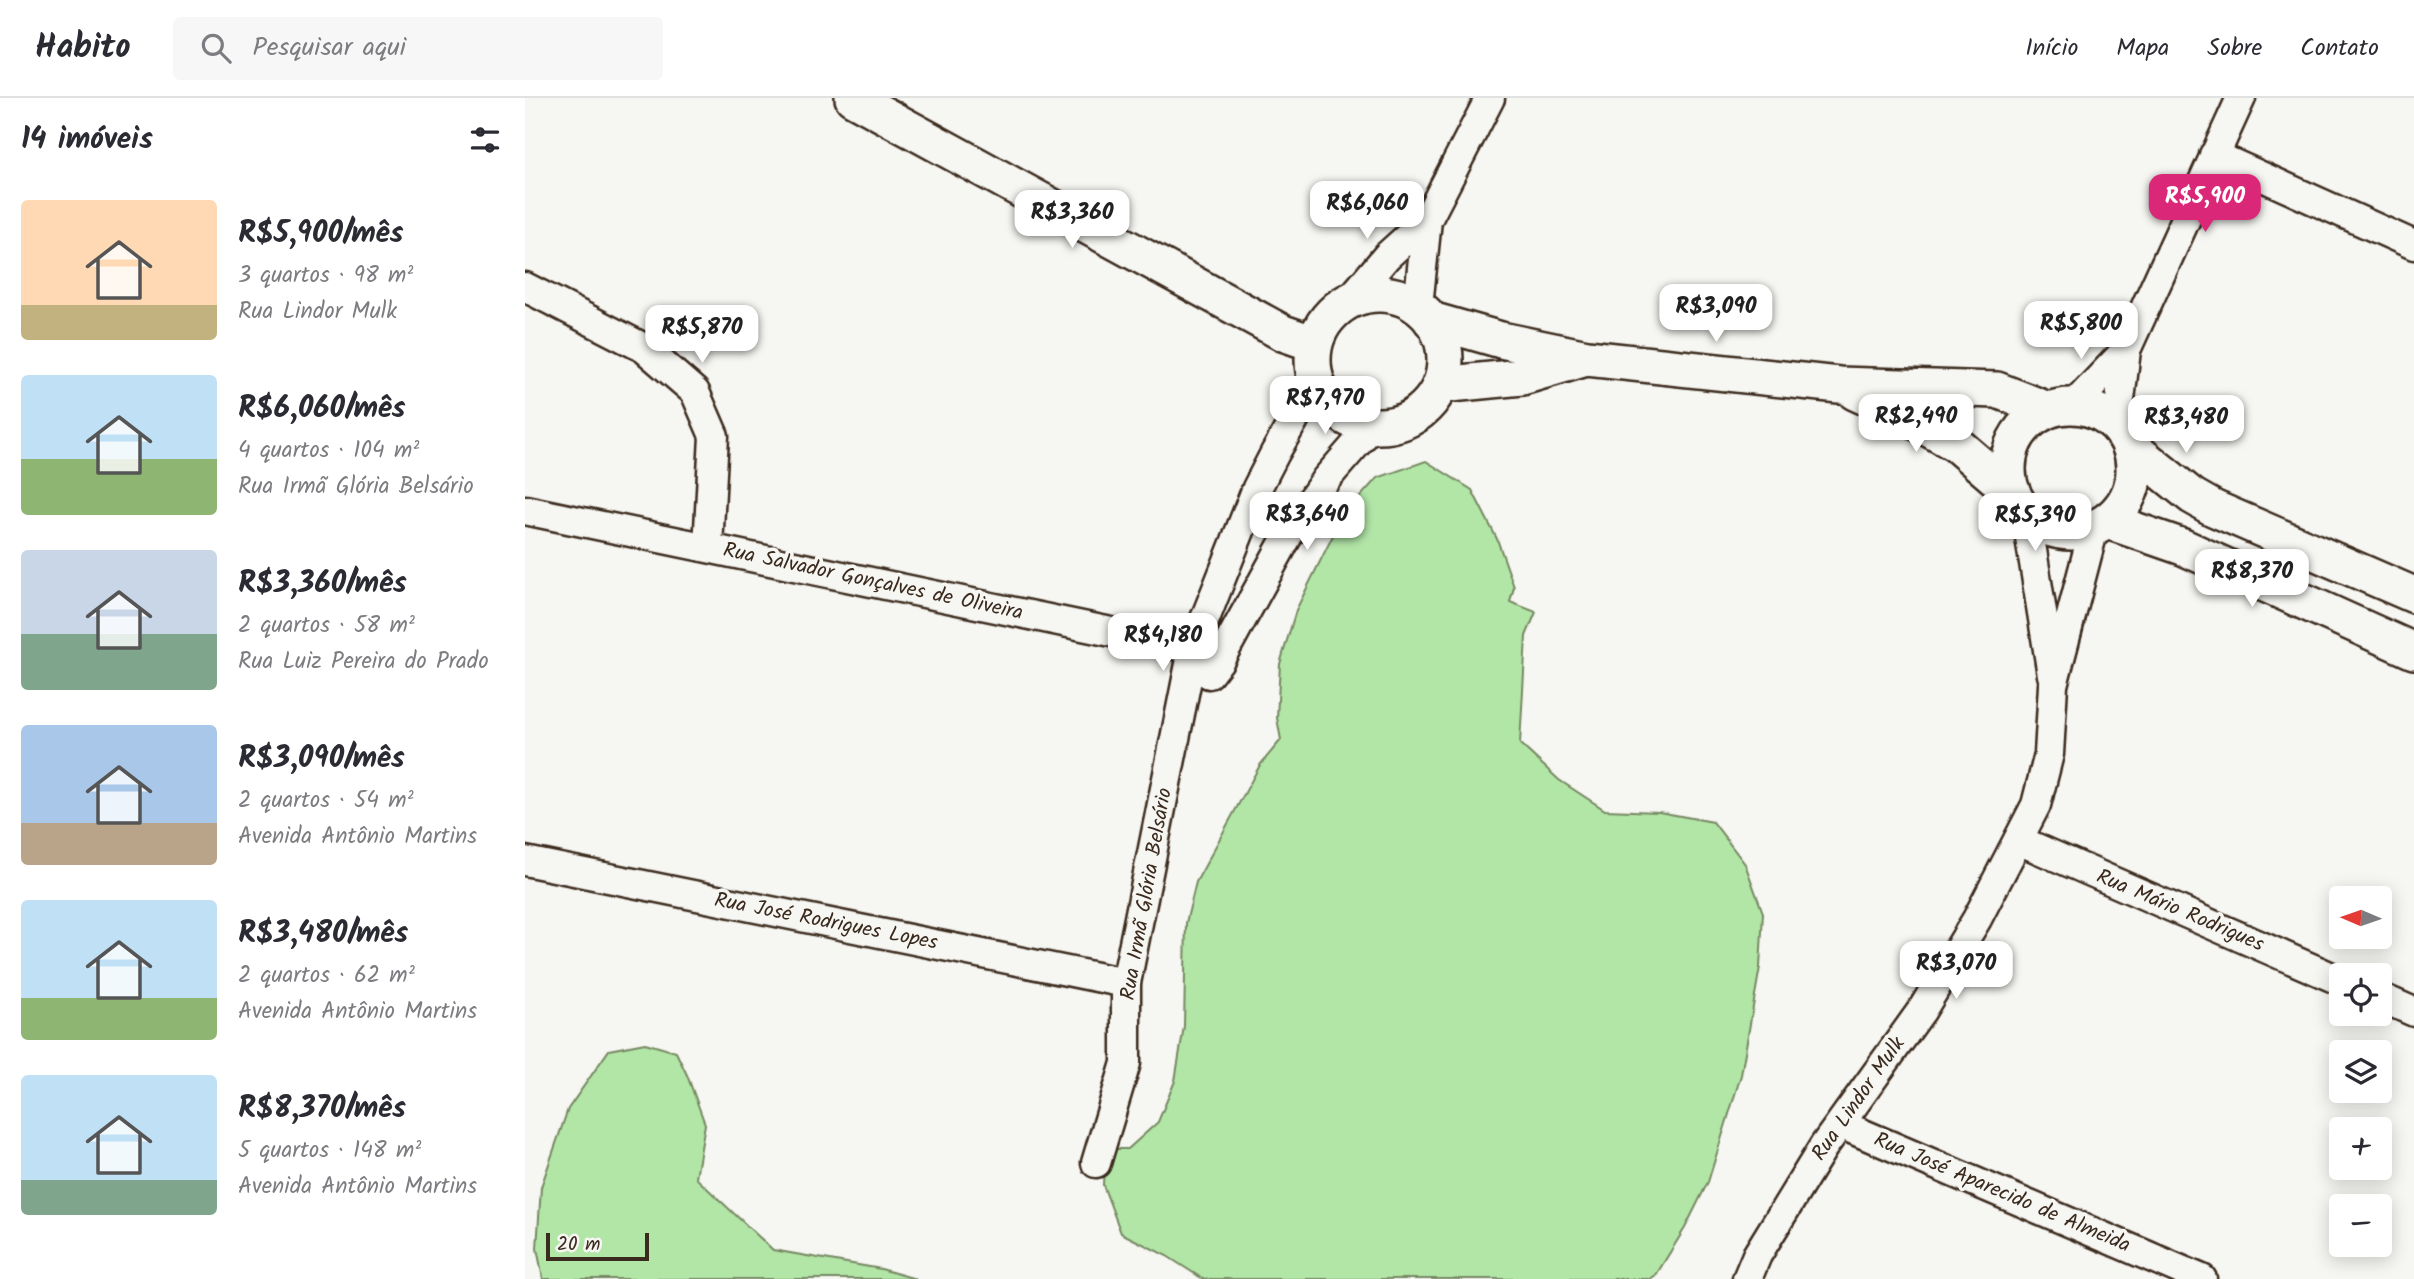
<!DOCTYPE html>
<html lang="pt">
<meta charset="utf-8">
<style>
:root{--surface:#fff;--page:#f7f7f7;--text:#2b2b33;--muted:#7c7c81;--line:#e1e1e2;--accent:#db2777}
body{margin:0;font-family:Kalam,sans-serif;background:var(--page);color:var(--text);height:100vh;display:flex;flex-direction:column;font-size:26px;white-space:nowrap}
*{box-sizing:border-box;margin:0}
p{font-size:23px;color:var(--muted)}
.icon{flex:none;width:38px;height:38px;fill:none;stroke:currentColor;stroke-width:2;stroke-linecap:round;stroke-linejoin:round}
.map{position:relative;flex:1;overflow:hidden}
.drawer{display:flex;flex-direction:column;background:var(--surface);width:525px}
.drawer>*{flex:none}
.needle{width:46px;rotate:272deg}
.tools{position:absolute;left:1804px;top:788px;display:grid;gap:14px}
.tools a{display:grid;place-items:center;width:63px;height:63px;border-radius:7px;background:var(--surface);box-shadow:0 4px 18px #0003;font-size:35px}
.scale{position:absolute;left:21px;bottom:18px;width:103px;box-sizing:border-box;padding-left:7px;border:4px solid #3b2a1e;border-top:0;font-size:19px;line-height:24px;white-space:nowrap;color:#3b2a1e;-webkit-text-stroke:5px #f6f6f2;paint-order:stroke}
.price{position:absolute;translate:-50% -60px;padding:0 16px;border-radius:14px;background:#fff;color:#222;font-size:23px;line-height:46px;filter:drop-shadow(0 2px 4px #0008)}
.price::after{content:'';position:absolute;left:50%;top:42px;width:21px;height:16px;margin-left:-10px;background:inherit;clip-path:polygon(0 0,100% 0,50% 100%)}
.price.current{background:var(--accent);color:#fff}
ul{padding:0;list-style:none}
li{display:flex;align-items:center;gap:21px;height:175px;padding:0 21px}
li span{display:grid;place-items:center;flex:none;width:196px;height:140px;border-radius:7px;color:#555}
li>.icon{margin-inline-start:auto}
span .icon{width:84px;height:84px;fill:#fffc;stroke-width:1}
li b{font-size:30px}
h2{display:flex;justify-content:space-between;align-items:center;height:84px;padding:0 21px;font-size:30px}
header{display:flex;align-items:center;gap:42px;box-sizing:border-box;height:98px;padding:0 35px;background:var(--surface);border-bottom:2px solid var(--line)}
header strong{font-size:33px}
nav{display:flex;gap:38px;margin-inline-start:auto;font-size:24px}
.search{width:490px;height:63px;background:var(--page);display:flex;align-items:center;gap:18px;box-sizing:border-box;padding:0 24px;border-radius:7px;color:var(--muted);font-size:26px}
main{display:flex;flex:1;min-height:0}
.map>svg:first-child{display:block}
.green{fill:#b2e6a7;stroke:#768862;stroke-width:2}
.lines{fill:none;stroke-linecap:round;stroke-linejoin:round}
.minor-casing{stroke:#3b2a1e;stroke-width:33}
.tertiary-casing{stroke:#3b2a1e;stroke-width:40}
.minor{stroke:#f6f6f2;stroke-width:28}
.tertiary{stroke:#f6f6f2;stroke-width:35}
.labels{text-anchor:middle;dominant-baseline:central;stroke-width:7;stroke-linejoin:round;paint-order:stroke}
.street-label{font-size:21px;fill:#3b2a1e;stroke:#f6f6f2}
</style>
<header>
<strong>Habito</strong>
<div class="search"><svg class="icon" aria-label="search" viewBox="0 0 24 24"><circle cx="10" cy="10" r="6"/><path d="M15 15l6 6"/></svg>Pesquisar aqui</div>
<nav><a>Início</a><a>Mapa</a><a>Sobre</a><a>Contato</a></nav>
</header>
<main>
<section class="drawer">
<h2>14 imóveis<svg class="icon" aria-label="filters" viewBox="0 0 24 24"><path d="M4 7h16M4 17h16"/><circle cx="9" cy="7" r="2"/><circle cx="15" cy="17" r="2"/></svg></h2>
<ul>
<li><span style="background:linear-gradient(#ffd9b3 75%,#c2b280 0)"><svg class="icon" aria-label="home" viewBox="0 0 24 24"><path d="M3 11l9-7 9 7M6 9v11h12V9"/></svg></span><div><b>R$5,900/mês</b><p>3 quartos · 98 m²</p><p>Rua Lindor Mulk</p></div></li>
<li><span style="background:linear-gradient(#bfe0f5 60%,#8fb573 0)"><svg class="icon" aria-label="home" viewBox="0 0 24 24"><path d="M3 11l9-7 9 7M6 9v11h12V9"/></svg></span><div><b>R$6,060/mês</b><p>4 quartos · 104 m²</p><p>Rua Irmã Glória Belsário</p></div></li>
<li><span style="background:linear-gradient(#c9d6e8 60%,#7fa58c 0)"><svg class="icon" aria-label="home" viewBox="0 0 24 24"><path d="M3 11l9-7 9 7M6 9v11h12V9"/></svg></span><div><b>R$3,360/mês</b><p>2 quartos · 58 m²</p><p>Rua Luiz Pereira do Prado</p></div></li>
<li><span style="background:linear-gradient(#a9c7e8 70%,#b9a48a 0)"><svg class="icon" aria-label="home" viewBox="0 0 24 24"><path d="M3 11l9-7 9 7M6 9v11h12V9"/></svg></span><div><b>R$3,090/mês</b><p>2 quartos · 54 m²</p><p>Avenida Antônio Martins</p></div></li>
<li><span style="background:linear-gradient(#bfe0f5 70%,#8fb573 0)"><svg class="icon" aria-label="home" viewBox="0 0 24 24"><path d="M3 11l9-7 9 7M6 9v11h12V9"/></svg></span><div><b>R$3,480/mês</b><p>2 quartos · 62 m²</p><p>Avenida Antônio Martins</p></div></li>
<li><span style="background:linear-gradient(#bfe0f5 75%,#7fa58c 0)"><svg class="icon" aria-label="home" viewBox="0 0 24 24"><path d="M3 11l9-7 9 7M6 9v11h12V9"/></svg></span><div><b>R$8,370/mês</b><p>5 quartos · 148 m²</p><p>Avenida Antônio Martins</p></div></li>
</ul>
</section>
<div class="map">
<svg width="1889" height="1181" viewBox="0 0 1889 1181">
<rect width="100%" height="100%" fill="#f6f6f2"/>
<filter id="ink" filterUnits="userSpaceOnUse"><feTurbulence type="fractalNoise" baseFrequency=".0143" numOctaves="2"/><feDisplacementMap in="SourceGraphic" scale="14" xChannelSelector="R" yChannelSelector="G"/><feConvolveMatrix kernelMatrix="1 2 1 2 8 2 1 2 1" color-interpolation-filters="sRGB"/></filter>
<g filter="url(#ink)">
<path class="green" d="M901,363L947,392L972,441L989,489L985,504L1011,514L1001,538L995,646L1034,682L1080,712L1134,714L1188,724L1220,766L1238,815L1235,869L1216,977L1183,1084L1160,1130L1131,1177L1125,1181H678L642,1158L596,1135L578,1087L580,1051H603L633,1024L650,983L659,928L661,825L671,784L735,667L756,642L752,620L755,566L771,512L817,419L852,380Z
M120,945L151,954L162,977L180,1026L171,1080L248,1152L356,1171L391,1181H18L12,1150L16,1089L43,1011L84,952Z"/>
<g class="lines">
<defs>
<path id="minor" d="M1689,57L1889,147
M0,189L119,250L170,294L189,338L183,449
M823,204L862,158L902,122L965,0
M893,208L902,122
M1548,308L1601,252
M1592,327L1601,252L1716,0
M0,412L668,551L694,563
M1501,415L1527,577
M684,576L694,563L766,432L801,381L847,328
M1493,742L1816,883
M0,763L601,885
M1855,899L1889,914
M1315,1026L1677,1181
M571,1065L601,965V885L668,551L732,390L750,355L791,283
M1222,1181L1232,1157L1299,1048L1397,912L1452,821L1511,707L1524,656L1528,587L1569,430"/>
<path id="tertiary" d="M328,0L758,235L790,246
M788 262a66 66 0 1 1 132 0a66 66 0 1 1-132 0Z
M906,222L976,242L1062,260L1314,287L1472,292L1523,312
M915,287L997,279L1058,261
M1330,294L1376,315L1431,346L1488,395
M1483 371a63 63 0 1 1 126 0a63 63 0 1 1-126 0Z
M1605,348L1667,398L1688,410L1889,497
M1583,423L1658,449L1889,553"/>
</defs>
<use href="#minor" class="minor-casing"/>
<use href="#tertiary" class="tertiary-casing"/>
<use href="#minor" class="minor"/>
<use href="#tertiary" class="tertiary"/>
</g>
</g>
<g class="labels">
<g class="street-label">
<text transform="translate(348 484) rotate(12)">Rua Salvador Gonçalves de Oliveira</text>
<text transform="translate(622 796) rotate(-80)">Rua Irmã Glória Belsário</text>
<text transform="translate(1655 813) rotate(23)">Rua Mário Rodrigues</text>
<text transform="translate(301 824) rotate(11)">Rua José Rodrigues Lopes</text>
<text transform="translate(1334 1001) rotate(-55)">Rua Lindor Mulk</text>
<text transform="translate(1477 1095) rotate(23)">Rua José Aparecido de Almeida</text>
</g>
</g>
</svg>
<div class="tools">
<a><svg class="needle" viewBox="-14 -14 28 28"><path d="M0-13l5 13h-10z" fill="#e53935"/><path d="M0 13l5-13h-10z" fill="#7c7c81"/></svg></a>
<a><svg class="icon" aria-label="locate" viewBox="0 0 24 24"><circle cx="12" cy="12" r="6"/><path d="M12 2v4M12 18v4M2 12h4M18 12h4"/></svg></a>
<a><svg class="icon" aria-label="layers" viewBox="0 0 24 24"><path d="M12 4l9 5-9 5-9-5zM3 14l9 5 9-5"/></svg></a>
<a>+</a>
<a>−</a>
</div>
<div class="scale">20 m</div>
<b class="price current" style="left:1680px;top:136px">R$5,900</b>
<b class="price" style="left:842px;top:143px">R$6,060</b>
<b class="price" style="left:547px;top:152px">R$3,360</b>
<b class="price" style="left:1191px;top:246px">R$3,090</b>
<b class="price" style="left:1556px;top:263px">R$5,800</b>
<b class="price" style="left:177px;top:267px">R$5,870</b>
<b class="price" style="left:800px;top:338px">R$7,970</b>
<b class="price" style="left:1391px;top:356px">R$2,490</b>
<b class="price" style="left:1661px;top:357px">R$3,480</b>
<b class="price" style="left:782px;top:454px">R$3,640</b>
<b class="price" style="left:1510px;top:455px">R$5,390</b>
<b class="price" style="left:1727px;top:511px">R$8,370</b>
<b class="price" style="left:638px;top:575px">R$4,180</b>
<b class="price" style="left:1431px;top:903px">R$3,070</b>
</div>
</main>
